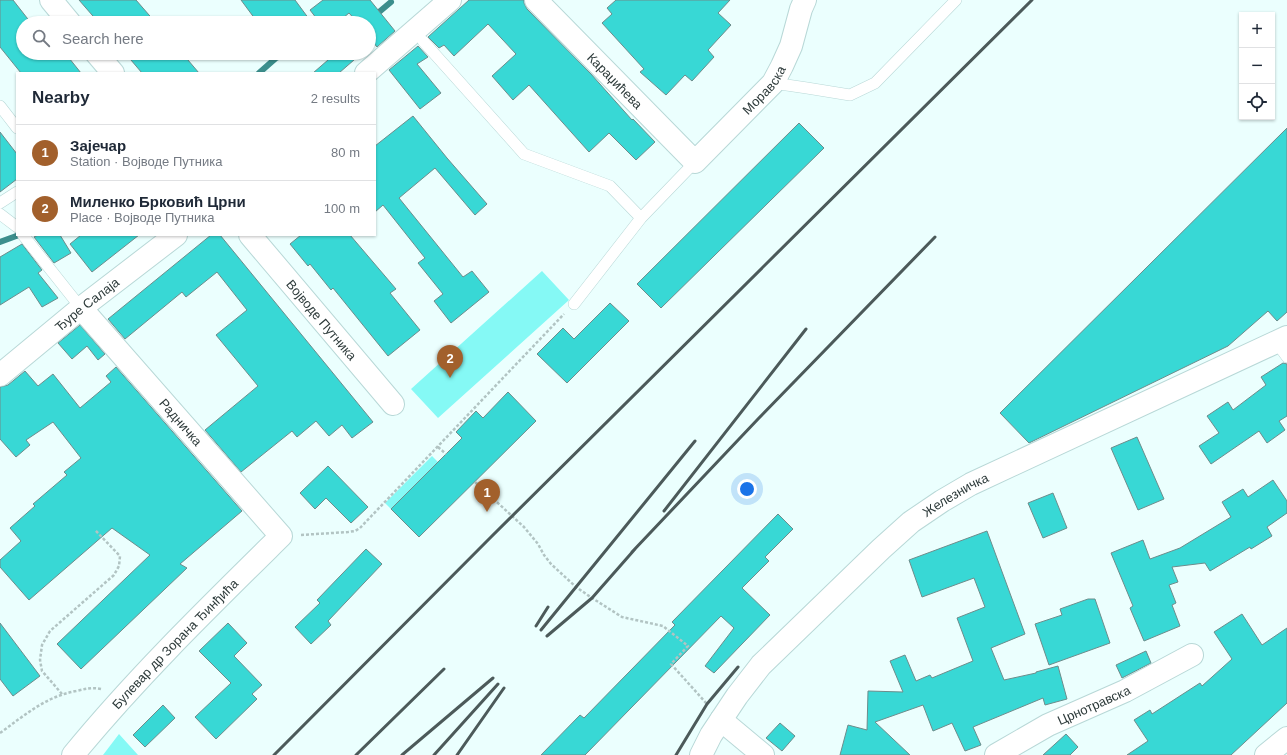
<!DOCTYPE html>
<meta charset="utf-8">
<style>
body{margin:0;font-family:Helvetica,sans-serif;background:#f2f2f3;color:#1f2937}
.controls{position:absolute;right:12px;top:12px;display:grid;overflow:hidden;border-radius:0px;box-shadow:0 1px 3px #0004}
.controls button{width:36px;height:36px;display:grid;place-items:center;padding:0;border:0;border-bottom:1px solid #e0e1e3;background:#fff;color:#1f2937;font:20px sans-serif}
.you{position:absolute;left:747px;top:489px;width:14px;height:14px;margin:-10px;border:3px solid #fff;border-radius:50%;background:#1a73e8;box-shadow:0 0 0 6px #1a73e833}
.badge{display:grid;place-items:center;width:26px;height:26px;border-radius:50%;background:#a2602c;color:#fff;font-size:13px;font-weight:700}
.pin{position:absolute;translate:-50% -33px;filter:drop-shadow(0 1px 2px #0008)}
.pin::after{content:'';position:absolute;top:21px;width:14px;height:12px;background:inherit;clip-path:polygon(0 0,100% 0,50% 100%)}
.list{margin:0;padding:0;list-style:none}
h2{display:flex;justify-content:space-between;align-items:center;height:52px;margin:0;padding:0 16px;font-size:17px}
h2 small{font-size:13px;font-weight:400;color:#747a83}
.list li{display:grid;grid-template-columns:26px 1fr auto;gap:12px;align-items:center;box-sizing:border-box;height:56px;padding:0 16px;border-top:1px solid #e0e1e3}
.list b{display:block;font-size:15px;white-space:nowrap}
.list p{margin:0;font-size:13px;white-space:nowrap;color:#747a83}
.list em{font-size:13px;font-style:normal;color:#747a83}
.icon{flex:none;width:22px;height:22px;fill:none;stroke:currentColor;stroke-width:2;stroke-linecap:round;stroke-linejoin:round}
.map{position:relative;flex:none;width:1287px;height:755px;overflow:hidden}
.search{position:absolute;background:#fff;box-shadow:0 1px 3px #0004;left:16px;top:16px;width:360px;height:44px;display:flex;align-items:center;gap:10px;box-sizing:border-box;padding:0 14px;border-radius:22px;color:#747a83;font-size:15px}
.panel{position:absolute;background:#fff;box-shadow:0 1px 3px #0004;left:16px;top:72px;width:360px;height:164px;border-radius:0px}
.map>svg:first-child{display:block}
.green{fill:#85f9f5}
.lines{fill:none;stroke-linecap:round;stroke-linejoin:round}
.stream{stroke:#3c8f8d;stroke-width:6}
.building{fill:#38d8d5;stroke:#6d8c8b}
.service-casing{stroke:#b8d8d7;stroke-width:12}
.minor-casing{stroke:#b8d8d7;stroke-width:24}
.path{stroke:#b2c4c3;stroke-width:2.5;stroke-dasharray:3 2;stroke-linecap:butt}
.service{stroke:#fff;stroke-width:11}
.minor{stroke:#fff;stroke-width:22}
.rail{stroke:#4c5a5a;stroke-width:3}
.labels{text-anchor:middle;stroke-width:3.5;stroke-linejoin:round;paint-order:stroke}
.street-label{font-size:13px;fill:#2d3a3a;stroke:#fff}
</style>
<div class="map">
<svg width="1287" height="755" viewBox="0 0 1287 755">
<rect width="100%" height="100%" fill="#ebfffe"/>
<!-- green -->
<path class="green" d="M 542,271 L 569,300 L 438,418 L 411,389 Z
M 432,456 L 438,462 L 391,509 L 385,503 Z
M 119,734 L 138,755 L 103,755 Z"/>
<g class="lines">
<!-- stream -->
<path class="stream" d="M 366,23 L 391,2
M 259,73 L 276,58 L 287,53
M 0,242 L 19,235"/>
</g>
<!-- building -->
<path class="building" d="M 0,0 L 13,0 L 31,23 L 23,23 L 23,53 L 65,53 L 81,73 L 21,73 L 0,47 Z
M 79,0 L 136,0 L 156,23 L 99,23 Z
M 241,0 L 295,0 L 312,23 L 258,23 Z
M 323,0 L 370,0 L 395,31 L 377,47 L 369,37 L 369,23 L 358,23 L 349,13 L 337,23 L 320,23 L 310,10 Z
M 469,0 L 524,0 L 524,3 L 527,9 L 591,74 L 632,120 L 633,119 L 655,142 L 636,160 L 609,133 L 589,152 L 529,85 L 513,100 L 492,76 L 516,54 L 488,24 L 454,56 L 444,45 L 439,48 L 428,37 Z
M 616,0 L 730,0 L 718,13 L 731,25 L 708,50 L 714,57 L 692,81 L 685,75 L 666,95 L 640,72 L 644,69 L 602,23 L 612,14 L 607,8 Z
M 418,46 L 428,57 L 417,64 L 441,93 L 420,109 L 389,70 Z
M 125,53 L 182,53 L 199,73 L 142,73 Z
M 336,53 L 362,53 L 339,73 L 313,73 Z
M 413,116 L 447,158 L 487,204 L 475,215 L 435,168 L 399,198 L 463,277 L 472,271 L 489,292 L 451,323 L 434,301 L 443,294 L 418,263 L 425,258 L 383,205 L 375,212 L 375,146 Z
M 799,123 L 824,148 L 661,308 L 637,284 Z
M 1287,128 L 1287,312 L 1277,321 L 1268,311 L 1228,346 L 1029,443 L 1000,413 Z
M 0,132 L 17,154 L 17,179 L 0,192 Z
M 38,235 L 60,235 L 71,253 L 54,263 L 34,237 Z
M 81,235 L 139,235 L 92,272 L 70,244 Z
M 211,235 L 220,235 L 373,422 L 352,438 L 342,425 L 329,436 L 316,421 L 297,437 L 292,431 L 241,472 L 205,430 L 258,386 L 216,335 L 247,310 L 217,272 L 186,297 L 182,292 L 125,339 L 108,319 Z
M 301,235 L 350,235 L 396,289 L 390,293 L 420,330 L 388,356 L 333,288 L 331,290 L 310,264 L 308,266 L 290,244 Z
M 22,244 L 42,270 L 38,273 L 58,298 L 42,307 L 29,287 L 0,305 L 0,257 Z
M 610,303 L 629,321 L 567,383 L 537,354 L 563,328 L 574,339 Z
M 80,325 L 105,354 L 98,360 L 87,346 L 72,359 L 58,343 Z
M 1283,363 L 1287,364 L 1287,416 L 1279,421 L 1285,430 L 1267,443 L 1259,431 L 1211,464 L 1199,446 L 1219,433 L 1207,416 L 1228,402 L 1233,410 L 1266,385 L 1261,377 Z
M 116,367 L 242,511 L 180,564 L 187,568 L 81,669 L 57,644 L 150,555 L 112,528 L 29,600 L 0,567 L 0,560 L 21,541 L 10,528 L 35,506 L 33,504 L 67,475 L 64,472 L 81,458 L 53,422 L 26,440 L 30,445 L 16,457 L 0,439 L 0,387 L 8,385 L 25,371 L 38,386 L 53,374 L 80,408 L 111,382 L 106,376 Z
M 508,392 L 536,421 L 419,537 L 391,509 L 462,438 L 456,432 L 476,411 L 483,418 Z
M 1137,437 L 1164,499 L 1138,510 L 1111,448 Z
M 328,466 L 368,507 L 351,523 L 326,498 L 315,509 L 300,493 Z
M 1273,480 L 1287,501 L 1287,513 L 1267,527 L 1272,536 L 1251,549 L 1250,547 L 1210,571 L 1205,563 L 1172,567 L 1178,582 L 1169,585 L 1176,603 L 1172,605 L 1180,626 L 1144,641 L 1130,608 L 1133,606 L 1111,553 L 1143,540 L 1150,559 L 1180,548 L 1231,517 L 1222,502 L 1243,489 L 1248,497 Z
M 1053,493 L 1067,528 L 1043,538 L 1028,503 Z
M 778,514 L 793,529 L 765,557 L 769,561 L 742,588 L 770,615 L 714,673 L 705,666 L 734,628 L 721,616 L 585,755 L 541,755 L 580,715 L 584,718 L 675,625 L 672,622 Z
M 987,531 L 1025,634 L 991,648 L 1004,680 L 1036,673 L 1036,672 L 1058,666 L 1067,699 L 1045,705 L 1043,698 L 973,727 L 981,745 L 965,751 L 952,723 L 933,731 L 923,705 L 875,722 L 910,755 L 840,755 L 848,725 L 867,730 L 868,691 L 903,692 L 890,661 L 905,655 L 916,681 L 930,675 L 932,678 L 973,661 L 957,618 L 985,607 L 974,578 L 922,597 L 909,560 Z
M 366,549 L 382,564 L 328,621 L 331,625 L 311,644 L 295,627 L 320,603 L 317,600 Z
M 1088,599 L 1095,599 L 1110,643 L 1049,665 L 1035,624 L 1062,615 L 1060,609 Z
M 1242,614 L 1262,645 L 1287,628 L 1287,703 L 1231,755 L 1127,755 L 1148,741 L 1134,720 L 1150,710 L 1152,714 L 1200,683 L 1202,686 L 1232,659 L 1214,632 Z
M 0,623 L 40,676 L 13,696 L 0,679 Z
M 228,623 L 247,643 L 234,656 L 262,685 L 252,694 L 257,699 L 216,739 L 195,717 L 231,683 L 199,651 Z
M 1146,651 L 1151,663 L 1122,678 L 1116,665 Z
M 163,705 L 175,718 L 145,747 L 133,735 Z
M 780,723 L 795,736 L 782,751 L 766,738 Z
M 1066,734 L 1078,747 L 1070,755 L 1043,755 Z"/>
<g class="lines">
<defs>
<path id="service" d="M 423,41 L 524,154 L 610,186 L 641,218
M 773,83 L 807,88 L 850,95 L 875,83 L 956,0
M 0,106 L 17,128
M 0,203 L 17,192
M 0,214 L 17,227
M 23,235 L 81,308
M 574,304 L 641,218 L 695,162
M 1276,342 L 1287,357"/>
<g id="minor">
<path d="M 51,0 L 70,23"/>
<path id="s1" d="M 536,0 L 695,162 L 773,83 L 782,66 L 791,46 L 801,9 L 805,0"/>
<path d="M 96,53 L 113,73"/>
<path d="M 366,73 L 450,0"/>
<path id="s2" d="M 250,235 L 393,404"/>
<path id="s3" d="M 0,375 L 81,308 L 176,235"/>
<path d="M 721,720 L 763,755"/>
<path id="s4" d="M 73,755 C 137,677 209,607 281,536 L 81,308"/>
<path id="s5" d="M 701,755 L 711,735 L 737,696 L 761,665 L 881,549 L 911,522 L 942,501 L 971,484 L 1287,337"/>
<path id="s6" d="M 996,755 L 1048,725 L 1125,691 L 1192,655"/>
<path d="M 1266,755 L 1287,738"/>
</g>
</defs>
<!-- service casing -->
<use href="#service" class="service-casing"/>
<!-- minor casing -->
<use href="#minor" class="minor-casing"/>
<!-- path -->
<path class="path" d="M 438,447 L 446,454
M 475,482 L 524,527 L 538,544 L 544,555 L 551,564 L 576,587 L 592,598 L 622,617 L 663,626 L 688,646 L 671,664 L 707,704
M 301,535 L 348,532 L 355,531 L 360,528 L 564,314
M 62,694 L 42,671 L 40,660 L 42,645 L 50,631 L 114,575 L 119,566 L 120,556 L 95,530
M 0,733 C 25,715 45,697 76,691 C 85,689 92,687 101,689"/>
<!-- service -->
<use href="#service" class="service"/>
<!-- minor -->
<use href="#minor" class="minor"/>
<!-- rail -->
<path class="rail" d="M 664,511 L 806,329
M 632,552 L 758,419 L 935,237
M 536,626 L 548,607
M 541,630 L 695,441
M 547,636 L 592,598 L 635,549
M 274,755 L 492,536 L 1032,0
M 356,755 L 444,669
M 402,755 L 493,678
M 434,755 L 498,684
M 457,755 L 504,688
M 676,755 L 707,704 L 738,667"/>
</g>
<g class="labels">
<!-- street labels -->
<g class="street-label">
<text dy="5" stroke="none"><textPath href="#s1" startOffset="113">Караџићева</textPath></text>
<text dy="5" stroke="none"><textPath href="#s1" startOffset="327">Моравска</textPath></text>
<text dy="5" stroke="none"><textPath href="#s3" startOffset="112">Ђуре Салаја</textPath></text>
<text dy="5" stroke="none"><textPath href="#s2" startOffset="111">Војводе Путника</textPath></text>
<text transform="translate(181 422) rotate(49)" y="5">Радничка</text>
<text dy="5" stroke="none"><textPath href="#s5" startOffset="368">Железничка</textPath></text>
<text dy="5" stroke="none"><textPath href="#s4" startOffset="151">Булевар др Зорана Ђинђића</textPath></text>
<text dy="5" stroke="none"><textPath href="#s6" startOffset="110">Црнотравска</textPath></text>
</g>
</g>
</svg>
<div class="controls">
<button>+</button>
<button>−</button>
<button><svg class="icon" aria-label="locate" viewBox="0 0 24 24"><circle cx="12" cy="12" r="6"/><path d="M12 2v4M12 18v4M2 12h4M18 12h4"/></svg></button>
</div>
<div class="you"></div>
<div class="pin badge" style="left:487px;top:512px">1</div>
<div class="pin badge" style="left:450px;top:378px">2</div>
<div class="search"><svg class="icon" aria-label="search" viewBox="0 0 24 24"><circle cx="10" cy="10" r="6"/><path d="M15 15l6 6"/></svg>Search here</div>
<section class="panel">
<h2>Nearby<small>2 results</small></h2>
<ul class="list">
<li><span class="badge">1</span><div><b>Зајечар</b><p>Station · Војводе Путника</p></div><em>80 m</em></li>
<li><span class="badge">2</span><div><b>Миленко Брковић Црни</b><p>Place · Војводе Путника</p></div><em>100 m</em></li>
</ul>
</section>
</div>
